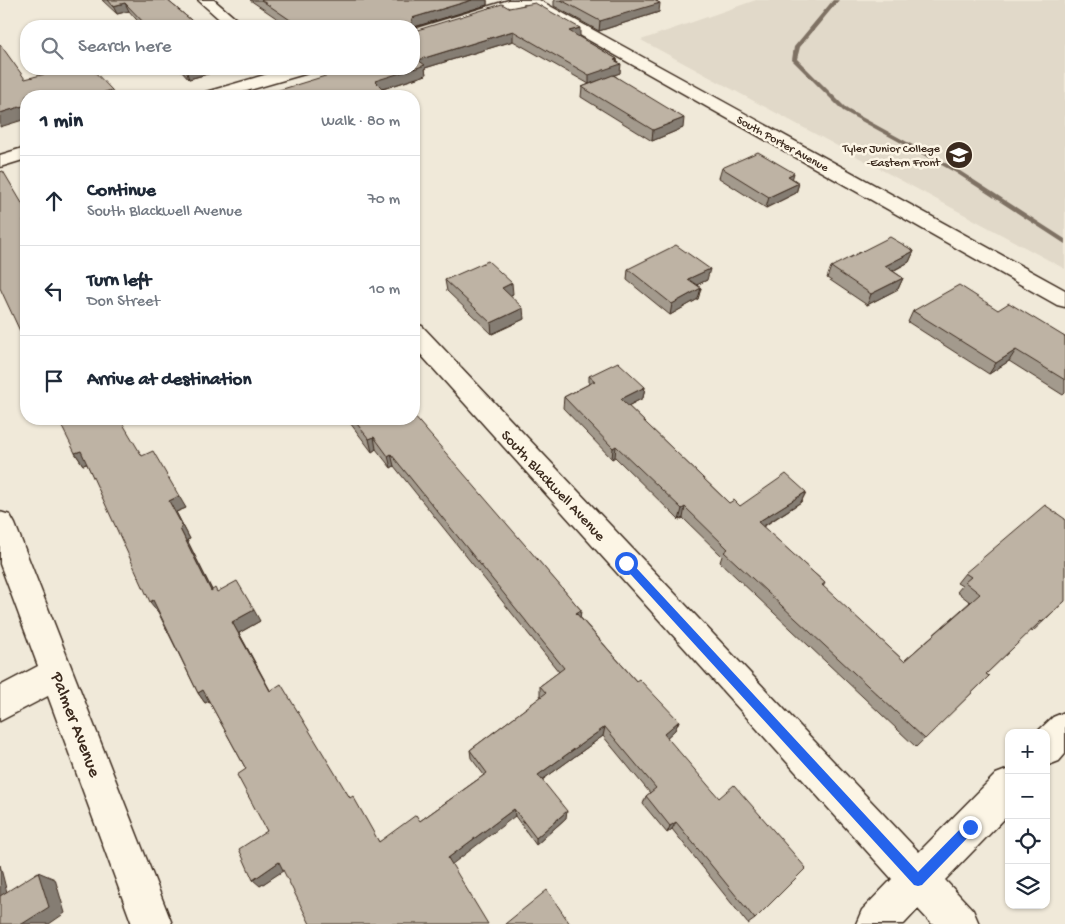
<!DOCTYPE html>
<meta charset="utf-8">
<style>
body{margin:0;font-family:"Gochi Hand",sans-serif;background:#f2f2f3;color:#1f2937}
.controls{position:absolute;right:15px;bottom:15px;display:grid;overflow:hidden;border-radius:10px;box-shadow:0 1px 4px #0004}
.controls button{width:45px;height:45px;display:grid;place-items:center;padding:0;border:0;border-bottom:1px solid #e0e1e3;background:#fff;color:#1f2937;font:25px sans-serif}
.stop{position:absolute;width:15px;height:15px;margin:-11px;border:4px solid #2563eb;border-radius:50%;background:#fff}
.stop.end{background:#2563eb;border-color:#fff;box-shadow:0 1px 5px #0008}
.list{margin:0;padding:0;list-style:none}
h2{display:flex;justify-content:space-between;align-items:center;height:65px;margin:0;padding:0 20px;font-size:21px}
h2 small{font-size:16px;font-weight:400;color:#747a83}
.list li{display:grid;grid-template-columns:32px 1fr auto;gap:15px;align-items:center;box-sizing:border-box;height:90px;padding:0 20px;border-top:1px solid #e0e1e3}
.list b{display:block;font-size:19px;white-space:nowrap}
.list p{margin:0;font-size:16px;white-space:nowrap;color:#747a83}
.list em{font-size:16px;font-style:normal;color:#747a83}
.icon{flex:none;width:28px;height:28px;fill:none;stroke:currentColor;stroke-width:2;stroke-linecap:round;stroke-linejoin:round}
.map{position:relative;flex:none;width:1065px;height:924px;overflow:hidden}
.search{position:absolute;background:#fff;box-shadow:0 1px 4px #0004;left:20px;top:20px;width:400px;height:55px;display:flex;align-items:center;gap:12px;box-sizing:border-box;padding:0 18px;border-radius:20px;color:#747a83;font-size:19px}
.panel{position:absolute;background:#fff;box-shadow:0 1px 4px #0004;left:20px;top:90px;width:400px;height:335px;border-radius:20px}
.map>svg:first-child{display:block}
.built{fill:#e1d9c9}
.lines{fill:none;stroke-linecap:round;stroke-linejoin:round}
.stream{fill:#7e7163;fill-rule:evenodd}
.minor-casing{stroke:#3b2a1e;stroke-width:3}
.minor{fill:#fcf5e5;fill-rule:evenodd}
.wall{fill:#a39a8d;stroke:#3b2a1e}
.shaded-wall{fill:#857d73;stroke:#3b2a1e}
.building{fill:#beb3a4;stroke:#3b2a1e}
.route{fill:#2563eb}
.labels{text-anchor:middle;stroke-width:5;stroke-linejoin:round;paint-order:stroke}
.far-street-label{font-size:12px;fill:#3b2a1e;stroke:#fcf5e5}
.far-poi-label{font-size:12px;fill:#3b2a1e;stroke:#fcf5e5;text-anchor:end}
.street-label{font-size:15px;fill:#3b2a1e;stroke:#fcf5e5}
.near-street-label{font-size:18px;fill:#3b2a1e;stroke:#fcf5e5}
</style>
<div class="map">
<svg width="1065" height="924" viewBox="0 0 1065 924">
<rect width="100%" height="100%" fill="#f0e9d9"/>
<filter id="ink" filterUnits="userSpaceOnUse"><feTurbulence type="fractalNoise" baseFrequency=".02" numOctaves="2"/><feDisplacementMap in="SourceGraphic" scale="10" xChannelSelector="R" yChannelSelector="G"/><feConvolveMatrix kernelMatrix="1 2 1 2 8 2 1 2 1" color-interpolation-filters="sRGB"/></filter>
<g filter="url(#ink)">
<!-- built -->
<path class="built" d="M 756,0 L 1065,0 L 1065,269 L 641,40 Z"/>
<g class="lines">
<!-- stream -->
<path class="stream" d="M 833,0 L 839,0 L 800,47 L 797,59 L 847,109 L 960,171 L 1065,239 L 1065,244 L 956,173 L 843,111 L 792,60 L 794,47 Z"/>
<defs>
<path id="minor" d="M 198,0 L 214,0 L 244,26 L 227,26 Z
M 509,0 L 539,0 L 1065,290 L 1065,307 L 1057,305 L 525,4 L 414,39 L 414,29 Z
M 285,69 L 310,69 L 308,73 L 229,96 L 203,96 L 206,92 Z
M 26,147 L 26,159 L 0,167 L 0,155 Z
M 414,324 L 422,326 L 919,852 L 996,774 L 1009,769 L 1009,814 L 945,880 L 973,910 L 979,924 L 932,924 L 918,909 L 904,924 L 856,924 L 862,910 L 892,879 L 414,347 Z
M 0,512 L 10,515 L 15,524 L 172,924 L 132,924 L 48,696 L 0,721 L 0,686 L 38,666 L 0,564 Z
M 1065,712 L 1065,754 L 1059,761 L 1046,766 L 1046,733 L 1036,733 L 1053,717 Z"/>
</defs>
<!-- minor casing -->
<use href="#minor" class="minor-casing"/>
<!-- minor -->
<use href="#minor" class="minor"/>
</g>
<!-- wall -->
<path class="wall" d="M 102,0 L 167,0 L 198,26 L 142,26 L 129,11 L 117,14 Z
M 250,0 L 487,0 L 487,5 L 414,27 L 414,26 L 288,26 Z
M 554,0 L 657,0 L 659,12 L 599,31 L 554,6 Z
M 509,8 L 580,37 L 579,37 L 617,59 L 620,73 L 614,75 L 683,128 L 652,141 L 581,97 L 582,87 L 589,84 L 513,41 L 425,68 L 426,75 L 383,89 L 385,91 L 386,96 L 260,96 L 414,69 Z
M 180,69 L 226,69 L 189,79 Z
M 722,168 L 792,178 L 799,183 L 796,193 L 766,208 L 719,178 Z
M 914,251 L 909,262 L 893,271 L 903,278 L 898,289 L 867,305 L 827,278 L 831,267 Z
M 628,269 L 707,280 L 696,285 L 701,288 L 698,299 L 670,315 L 627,280 Z
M 445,280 L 513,294 L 510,295 L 524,319 L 492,334 L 447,291 Z
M 998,310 L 1065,337 L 1065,393 L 1063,395 L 1009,361 L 989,374 L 908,322 L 913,311 Z
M 589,376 L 645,387 L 643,398 L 628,406 L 729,503 L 740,506 L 806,492 L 801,502 L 763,527 L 825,583 L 823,587 L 904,661 L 970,602 L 957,592 L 962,586 L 957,583 L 965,573 L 1065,601 L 1032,632 L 1031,630 L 986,674 L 989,676 L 916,747 L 720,562 L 722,556 L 683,518 L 679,520 L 615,457 L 612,459 L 563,408 L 564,397 L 589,384 Z
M 347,419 L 414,419 L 581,610 L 580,617 L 636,681 L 679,721 L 675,730 L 667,737 L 755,919 L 748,924 L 672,829 L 667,833 L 643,804 L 646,796 L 650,793 L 603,736 L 542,780 L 566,818 L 536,845 L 515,816 L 283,870 L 260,886 L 267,831 L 246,769 L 209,701 L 205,703 L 198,693 L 158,612 L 87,464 L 83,465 L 75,453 L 142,456 L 186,508 L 176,512 L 190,539 L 187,540 L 212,590 L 217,592 L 260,621 L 239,633 L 270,691 L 350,798 L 379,842 L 420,821 L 484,775 L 471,758 L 470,750 L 541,697 L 540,695 L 540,686 L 559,672 L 394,466 L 391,468 L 376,449 L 372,452 Z"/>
<!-- shaded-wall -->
<path class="shaded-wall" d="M 472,0 L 487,0 L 487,5 L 414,27 L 414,26 L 412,26 L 412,18 Z
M 654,0 L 657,0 L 657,4 L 660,3 L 659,12 L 599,31 L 600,21 Z
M 125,3 L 129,11 L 117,14 L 113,6 Z
M 580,28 L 580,37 L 568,41 L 569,31 Z
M 513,31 L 513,41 L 425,68 L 426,75 L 376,91 L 375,81 L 418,60 Z
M 617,59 L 616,65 L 621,64 L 620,73 L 589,84 L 589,75 Z
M 192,69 L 226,69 L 189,79 L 186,70 Z
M 112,90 L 114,96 L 91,96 Z
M 385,91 L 386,96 L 368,96 Z
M 26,105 L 26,119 L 0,127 L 0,113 Z
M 684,118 L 683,128 L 652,141 L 653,130 Z
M 794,173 L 791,184 L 788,176 Z
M 799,183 L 796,193 L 766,208 L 769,197 Z
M 26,219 L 26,226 L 23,220 Z
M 914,251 L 909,262 L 881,277 L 885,266 Z
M 710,269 L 707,280 L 686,290 L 688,279 Z
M 903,278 L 898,289 L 867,305 L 871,294 Z
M 512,283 L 513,294 L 502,299 L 502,288 Z
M 701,288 L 698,299 L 670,315 L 672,304 Z
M 523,308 L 524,319 L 492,334 L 491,323 Z
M 23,329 L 26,334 L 26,341 L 20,331 Z
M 1016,350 L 1009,361 L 989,374 L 996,363 Z
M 645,387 L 643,398 L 620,410 L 621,399 Z
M 374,437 L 376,449 L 372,452 L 369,439 Z
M 616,446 L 615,457 L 612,459 L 613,448 Z
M 81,451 L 89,463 L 83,465 L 75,453 Z
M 391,454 L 394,466 L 391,468 L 388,456 Z
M 806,492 L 801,502 L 754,532 L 758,522 Z
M 179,496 L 186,508 L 176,512 L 190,539 L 187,540 L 218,602 L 211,591 L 180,529 L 169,501 Z
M 685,507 L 683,518 L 679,520 L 682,509 Z
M 153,600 L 161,611 L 158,612 L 150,602 Z
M 254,610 L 260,621 L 239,633 L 276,701 L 270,691 L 232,622 Z
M 581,610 L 580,620 L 576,613 Z
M 203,690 L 211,700 L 205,703 L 198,693 Z
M 679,721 L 675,730 L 661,743 L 664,734 Z
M 605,727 L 603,736 L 538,783 L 538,775 Z
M 514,809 L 515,816 L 451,865 L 448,858 Z
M 567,811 L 566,818 L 536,845 L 536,838 Z
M 676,822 L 672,829 L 667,833 L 670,826 Z
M 279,862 L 286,869 L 260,886 L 253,880 Z
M 0,865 L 11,908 L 0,903 Z
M 38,872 L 55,879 L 65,913 L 49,924 L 22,924 Z"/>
<!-- building -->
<path class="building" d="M 108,0 L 167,0 L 198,26 L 147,26 L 125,3 L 113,6 Z
M 261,0 L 472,0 L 412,18 L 412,26 L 344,26 L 344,25 L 339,26 L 299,26 Z
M 561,0 L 654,0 L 660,3 L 600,21 Z
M 535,3 L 580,28 L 569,31 L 617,59 L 614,60 L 621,64 L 589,75 L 513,31 L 418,60 L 425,65 L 414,69 L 414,31 L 502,4 L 509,8 Z
M 0,44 L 25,79 L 65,69 L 92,69 L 112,90 L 91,96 L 26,96 L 26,105 L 0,113 Z
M 348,69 L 413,69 L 375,81 L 385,91 L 368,96 L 260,96 Z
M 613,75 L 684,118 L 653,130 L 582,87 Z
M 758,152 L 794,173 L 788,176 L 799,183 L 769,197 L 722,168 Z
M 3,171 L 26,210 L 26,219 L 23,220 L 26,226 L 26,336 L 23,329 L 20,331 L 0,288 L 0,172 Z
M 890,237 L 914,251 L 885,266 L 903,278 L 871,294 L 831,267 Z
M 676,245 L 710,269 L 688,279 L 701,288 L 672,304 L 628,269 Z
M 488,261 L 512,283 L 502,288 L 523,308 L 491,323 L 445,280 Z
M 959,285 L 998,310 L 1009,303 L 1065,337 L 1065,380 L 1016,350 L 996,363 L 913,311 Z
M 618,362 L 645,387 L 621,399 L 729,503 L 734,500 L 740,506 L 786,474 L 806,492 L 758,522 L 825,583 L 822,585 L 904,661 L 980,594 L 965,582 L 971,577 L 965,573 L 1045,505 L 1065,519 L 1065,601 L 1042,622 L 1041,621 L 986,674 L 989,676 L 925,739 L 724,552 L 728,549 L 685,507 L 682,509 L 616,446 L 613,448 L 564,397 L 595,381 L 589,376 Z
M 414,416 L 581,610 L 576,613 L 636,681 L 639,679 L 679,721 L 664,734 L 719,798 L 734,785 L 806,868 L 755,919 L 676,822 L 670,826 L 646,796 L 656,788 L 605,727 L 538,775 L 567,811 L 536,838 L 514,809 L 448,858 L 488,924 L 310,924 L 279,862 L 253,880 L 239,849 L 267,831 L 237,775 L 246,769 L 203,690 L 198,693 L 153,600 L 150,602 L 81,451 L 75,453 L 58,419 L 120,419 L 142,456 L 153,451 L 179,496 L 169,501 L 183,527 L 180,529 L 211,591 L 215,588 L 217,592 L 237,581 L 254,610 L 232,622 L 270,691 L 281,684 L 350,798 L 353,796 L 379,842 L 416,815 L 420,821 L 487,773 L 470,750 L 546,693 L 540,686 L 564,668 L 391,454 L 388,456 L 374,437 L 369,439 L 353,419 L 414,419 Z
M 38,872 L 49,907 L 22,924 L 0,924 L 0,896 Z
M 547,890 L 570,924 L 505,924 Z"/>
</g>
<!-- route -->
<path class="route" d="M 626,559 L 629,560 L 918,872 L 966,823 L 970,822 L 974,823 L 976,827 L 974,831 L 922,885 L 918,886 L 914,885 L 623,566 L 622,563 Z"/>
<!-- icons -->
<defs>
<symbol id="university-disc" viewBox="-11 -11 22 22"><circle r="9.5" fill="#3b2a1e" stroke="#fcf5e5"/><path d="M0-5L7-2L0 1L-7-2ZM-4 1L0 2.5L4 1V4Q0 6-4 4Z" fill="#fff"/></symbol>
</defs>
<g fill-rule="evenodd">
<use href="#university-disc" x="943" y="139" width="32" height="32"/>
</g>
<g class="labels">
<!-- far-street labels -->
<g class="far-street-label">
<text transform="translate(783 143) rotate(29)" y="4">South Porter Avenue</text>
</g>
<!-- far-poi labels -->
<g class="far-poi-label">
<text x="940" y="152">Tyler Junior College<tspan x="940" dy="14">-Eastern Front</tspan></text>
</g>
<!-- street labels -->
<g class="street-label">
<text transform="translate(554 485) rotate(47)" y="5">South Blackwell Avenue</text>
</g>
<!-- near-street labels -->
<g class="near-street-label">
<text transform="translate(77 724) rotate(69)" y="6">Palmer Avenue</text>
</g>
</g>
</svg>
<div class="controls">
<button>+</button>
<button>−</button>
<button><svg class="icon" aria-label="locate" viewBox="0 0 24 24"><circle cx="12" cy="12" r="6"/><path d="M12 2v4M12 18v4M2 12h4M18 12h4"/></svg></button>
<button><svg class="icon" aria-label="layers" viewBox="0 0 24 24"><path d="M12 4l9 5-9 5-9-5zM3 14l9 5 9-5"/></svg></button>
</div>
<div class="stop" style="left:626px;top:563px"></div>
<div class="stop end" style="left:970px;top:827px"></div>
<div class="search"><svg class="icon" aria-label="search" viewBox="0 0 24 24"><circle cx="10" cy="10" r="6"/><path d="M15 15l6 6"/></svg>Search here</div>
<section class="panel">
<h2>1 min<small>Walk · 80 m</small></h2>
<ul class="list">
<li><svg class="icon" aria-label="ahead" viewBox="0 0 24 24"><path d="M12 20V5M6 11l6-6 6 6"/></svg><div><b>Continue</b><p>South Blackwell Avenue</p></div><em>70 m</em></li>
<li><svg class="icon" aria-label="left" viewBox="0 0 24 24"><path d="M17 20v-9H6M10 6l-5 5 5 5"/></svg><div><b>Turn left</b><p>Don Street</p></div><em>10 m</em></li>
<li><svg class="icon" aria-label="arrive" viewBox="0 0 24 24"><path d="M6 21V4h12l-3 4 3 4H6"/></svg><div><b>Arrive at destination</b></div></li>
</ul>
</section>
</div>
